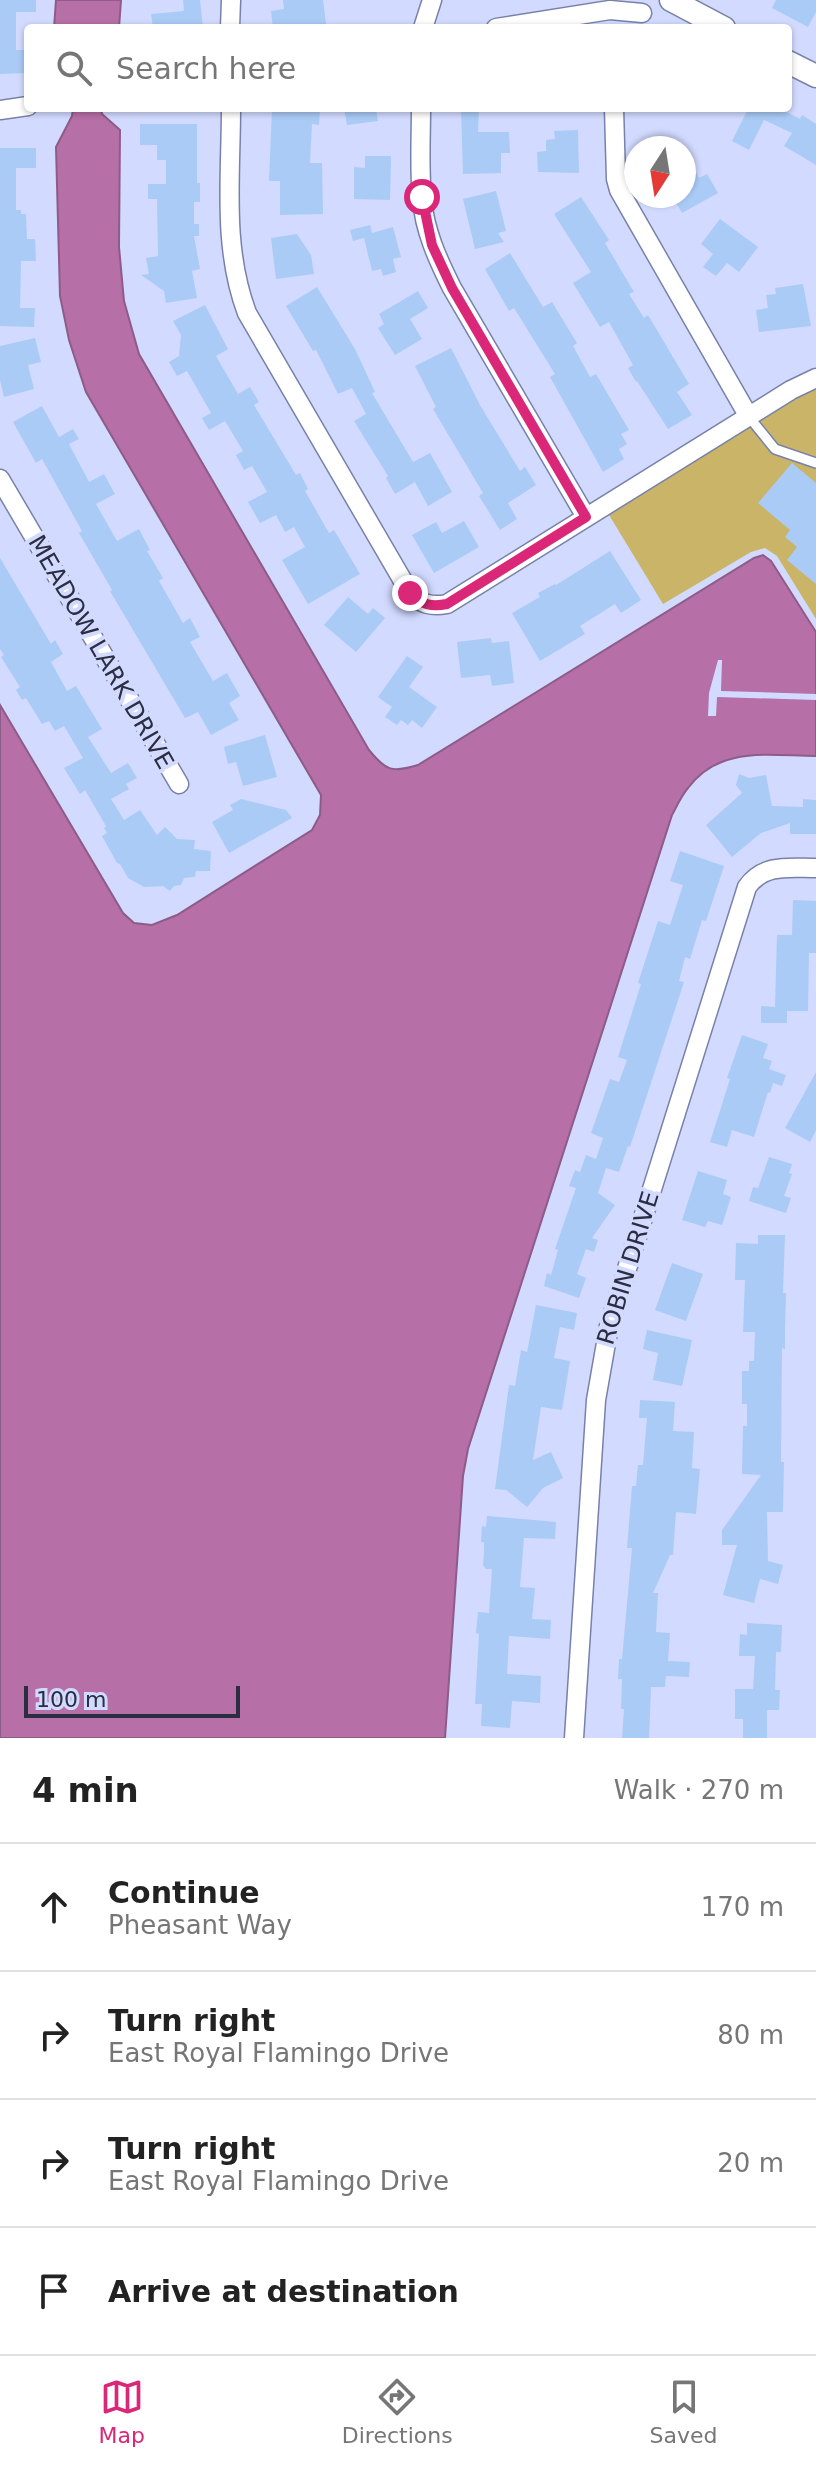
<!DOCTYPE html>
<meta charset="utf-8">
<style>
body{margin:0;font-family:"DejaVu Sans",sans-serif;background:#f6f6f6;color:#222}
.compass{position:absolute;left:624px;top:136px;width:72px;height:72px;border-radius:50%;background:#fff;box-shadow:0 2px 6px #0004;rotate:192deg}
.scale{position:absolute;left:24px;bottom:20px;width:216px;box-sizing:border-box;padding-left:8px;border:4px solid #2b2e40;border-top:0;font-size:22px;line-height:28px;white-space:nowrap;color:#2b2e40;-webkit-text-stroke:6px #d2daff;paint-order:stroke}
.stop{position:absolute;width:24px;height:24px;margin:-18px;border:6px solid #db2777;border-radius:50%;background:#fff}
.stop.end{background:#db2777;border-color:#fff;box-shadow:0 2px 8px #0008}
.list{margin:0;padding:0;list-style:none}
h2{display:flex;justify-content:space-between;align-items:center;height:104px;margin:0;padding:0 32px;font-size:34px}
h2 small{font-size:26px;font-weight:400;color:#767676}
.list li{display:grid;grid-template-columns:52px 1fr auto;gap:24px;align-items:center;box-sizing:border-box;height:128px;padding:0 32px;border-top:2px solid #e0e0e0}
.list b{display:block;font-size:30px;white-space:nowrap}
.list p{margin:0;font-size:26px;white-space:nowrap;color:#767676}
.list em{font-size:26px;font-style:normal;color:#767676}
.icon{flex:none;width:44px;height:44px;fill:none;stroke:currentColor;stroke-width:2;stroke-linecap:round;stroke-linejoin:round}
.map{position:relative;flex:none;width:816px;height:1738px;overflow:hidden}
.search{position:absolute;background:#fff;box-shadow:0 2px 6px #0004;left:24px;right:24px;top:24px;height:88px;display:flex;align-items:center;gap:20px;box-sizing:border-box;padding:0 28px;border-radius:8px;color:#767676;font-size:30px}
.sheet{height:616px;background:#fff}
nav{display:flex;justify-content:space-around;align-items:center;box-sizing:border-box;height:112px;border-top:2px solid #e0e0e0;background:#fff;font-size:22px;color:#767676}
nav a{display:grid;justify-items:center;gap:4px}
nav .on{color:#db2777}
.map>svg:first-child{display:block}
.green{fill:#c9b467}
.water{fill:#b76fa7;stroke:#8d5c88;stroke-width:2}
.pier{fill:#d2daff}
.building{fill:#aacbf6}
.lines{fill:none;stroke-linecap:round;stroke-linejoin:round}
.service-casing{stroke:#7881aa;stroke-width:12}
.minor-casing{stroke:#7881aa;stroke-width:21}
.tertiary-casing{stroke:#7881aa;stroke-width:25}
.service{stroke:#fff;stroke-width:9}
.minor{stroke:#fff;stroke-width:18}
.tertiary{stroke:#fff;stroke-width:22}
.route{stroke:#db2777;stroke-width:10}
.labels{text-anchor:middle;stroke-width:8;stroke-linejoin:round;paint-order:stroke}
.street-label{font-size:24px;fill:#2b2e40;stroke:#d2daff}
</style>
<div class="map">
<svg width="816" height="1738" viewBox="0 0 816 1738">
<rect width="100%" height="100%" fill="#d2daff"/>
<!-- green -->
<path class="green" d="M 816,383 L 816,619 L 777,556 L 765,548 L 751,552 L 663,604 L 603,505 Z"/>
<!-- water -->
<path class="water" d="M 56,0 L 121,0 L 119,28 L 54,28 Z
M 73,108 L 101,108 L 102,114 L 120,130 L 119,247 L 124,301 L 139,354 L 369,750 C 386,771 392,773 418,765 L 754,558 L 763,555 L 771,561 L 816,632 L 816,756 C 770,756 720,745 688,788 C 681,796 677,806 672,815 L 468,1449 L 463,1476 L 445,1738 L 0,1738 L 0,705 L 123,913 L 134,923 L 152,925 L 177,915 L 312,830 L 320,815 L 321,795 L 86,392 L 69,340 L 60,296 L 56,147 L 72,116 Z"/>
<!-- pier -->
<path class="pier" d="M 718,660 L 722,660 L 721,691 L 816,694 L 816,700 L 717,697 L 716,716 L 708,716 L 709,693 Z"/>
<!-- building -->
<path class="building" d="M 0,0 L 36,0 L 36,12 L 16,12 L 16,50 L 28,50 L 28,73 L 0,74 Z
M 183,0 L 200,0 L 203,28 L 153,28 L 151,14 L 184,11 Z
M 283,0 L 323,0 L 326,24 L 273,28 L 271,11 L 284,9 Z
M 776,0 L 816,0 L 816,12 L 808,27 L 772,8 Z
M 272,108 L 320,108 L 319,125 L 312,124 L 310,163 L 322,163 L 323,214 L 280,215 L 280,181 L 269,181 Z
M 344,108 L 376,108 L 378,121 L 347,125 Z
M 461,108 L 479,108 L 478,132 L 509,132 L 510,153 L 501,153 L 501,173 L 463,174 Z
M 741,108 L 779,108 L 800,119 L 802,115 L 816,124 L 816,165 L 784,146 L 792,133 L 764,120 L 749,150 L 732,141 L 747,111 Z
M 140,124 L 197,124 L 197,183 L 200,183 L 200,202 L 194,202 L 194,224 L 199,224 L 199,236 L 194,236 L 200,269 L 192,271 L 197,298 L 166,303 L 164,291 L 141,275 L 149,274 L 146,258 L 158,256 L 157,199 L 148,199 L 148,184 L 166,184 L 166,160 L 157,160 L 157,145 L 140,145 Z
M 578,130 L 579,173 L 538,172 L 537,152 L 546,151 L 546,140 L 555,139 L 554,131 Z
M 0,148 L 36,148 L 36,168 L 16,168 L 16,210 L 21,210 L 21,214 L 26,214 L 27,239 L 35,239 L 36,261 L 21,261 L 20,308 L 35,308 L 34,327 L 0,326 Z
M 365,156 L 391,156 L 390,200 L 354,199 L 354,167 L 365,168 Z
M 694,168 L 699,178 L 707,174 L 718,193 L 682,213 L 672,196 L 684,196 L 684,173 Z
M 496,191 L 506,231 L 498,233 L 504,242 L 475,249 L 463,199 Z
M 581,197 L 609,240 L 605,243 L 634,292 L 629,294 L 644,318 L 648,315 L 689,384 L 677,392 L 692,415 L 668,429 L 637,381 L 636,382 L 628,368 L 633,365 L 609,322 L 600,327 L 573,283 L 591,272 L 554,214 Z
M 720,219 L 758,247 L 739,272 L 727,263 L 716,276 L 703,267 L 713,254 L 701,244 Z
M 370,225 L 372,233 L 393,227 L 401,257 L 393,259 L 396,272 L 383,276 L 381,269 L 372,271 L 364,238 L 353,241 L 350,230 Z
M 297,234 L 311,255 L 314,274 L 276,279 L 271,238 Z
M 510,253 L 543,307 L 552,302 L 577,343 L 573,346 L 590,377 L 596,374 L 629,430 L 621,434 L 627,444 L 619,449 L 624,459 L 603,472 L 550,377 L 555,374 L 514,308 L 509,311 L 485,269 Z
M 803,284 L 811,326 L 759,332 L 756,310 L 768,308 L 766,295 L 776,294 L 775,288 Z
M 317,287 L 355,349 L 375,392 L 372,393 L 413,462 L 430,453 L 452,492 L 428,506 L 415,482 L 395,494 L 386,478 L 388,476 L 354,421 L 366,414 L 352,388 L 338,394 L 316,350 L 313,351 L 286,306 Z
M 418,291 L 428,308 L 410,319 L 422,339 L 395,355 L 378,328 L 384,324 L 379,314 Z
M 205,305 L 228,349 L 216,356 L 238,394 L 250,387 L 259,402 L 254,405 L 296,475 L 300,473 L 308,489 L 305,491 L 329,533 L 334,530 L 360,574 L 308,604 L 282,560 L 305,547 L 294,527 L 285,532 L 276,515 L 260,523 L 248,502 L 267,492 L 252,466 L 244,470 L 236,455 L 243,451 L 225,421 L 209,430 L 202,418 L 211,413 L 187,371 L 177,376 L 169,362 L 179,356 L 181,335 L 173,321 Z
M 35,338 L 41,362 L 28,365 L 34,389 L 4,397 L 0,380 L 0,346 Z
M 451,348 L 480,405 L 520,471 L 525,467 L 536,485 L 508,503 L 517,519 L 500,530 L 479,496 L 483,493 L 433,409 L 436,407 L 415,366 Z
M 42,406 L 59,437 L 73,429 L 79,439 L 69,444 L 89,482 L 104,474 L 115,494 L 96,504 L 117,541 L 139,529 L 150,550 L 147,551 L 163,578 L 159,581 L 183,623 L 190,618 L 200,637 L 190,642 L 213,681 L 227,673 L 240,696 L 229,703 L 239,720 L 211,735 L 198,712 L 185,718 L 110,591 L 112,590 L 79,533 L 82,531 L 42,459 L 36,463 L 13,422 Z
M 792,463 L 816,483 L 816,584 L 787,560 L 797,547 L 785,537 L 790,530 L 758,503 Z
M 464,521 L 479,547 L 434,573 L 412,535 L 436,522 L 442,533 Z
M 610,551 L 641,600 L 621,613 L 615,604 L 580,626 L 585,634 L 540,661 L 512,613 L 540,597 L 538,593 L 555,584 L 556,585 Z
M 0,558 L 51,644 L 55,640 L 63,654 L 51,662 L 67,691 L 76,686 L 102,729 L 88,737 L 111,773 L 128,763 L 137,778 L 126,784 L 129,789 L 111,799 L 124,820 L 140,810 L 157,835 L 165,827 L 177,839 L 195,840 L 194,849 L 211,851 L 210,871 L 196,871 L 195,877 L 184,878 L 181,885 L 174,886 L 170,891 L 163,886 L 144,887 L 128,878 L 120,864 L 117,863 L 102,836 L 107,833 L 104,828 L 106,826 L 85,790 L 80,794 L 64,768 L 83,758 L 64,726 L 55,731 L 49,721 L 42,724 L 26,698 L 22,700 L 16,690 L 20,687 L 1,657 L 4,655 L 0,649 Z
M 348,597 L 368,614 L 373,608 L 385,618 L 356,652 L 324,625 Z
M 491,638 L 492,643 L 509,641 L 514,683 L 492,686 L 490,675 L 461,678 L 457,642 Z
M 407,656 L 423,667 L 409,687 L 437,707 L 422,728 L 412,720 L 408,725 L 401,720 L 397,725 L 385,717 L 392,707 L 378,697 Z
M 265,735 L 277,777 L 243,786 L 236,762 L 228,764 L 224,747 Z
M 739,774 L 749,778 L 766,775 L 772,806 L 803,807 L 803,799 L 816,800 L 816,834 L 790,834 L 790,823 L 761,833 L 732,857 L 706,825 L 742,793 L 736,785 Z
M 241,799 L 286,810 L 292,818 L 229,853 L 212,822 L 233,810 L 230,805 Z
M 680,851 L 724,866 L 706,921 L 702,920 L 690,959 L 685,957 L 679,981 L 684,982 L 630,1147 L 628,1146 L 619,1172 L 606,1168 L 598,1193 L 615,1205 L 592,1238 L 598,1240 L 594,1252 L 586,1249 L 577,1274 L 586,1278 L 579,1298 L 544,1286 L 547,1273 L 551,1275 L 558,1250 L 555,1249 L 576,1188 L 569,1186 L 575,1170 L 580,1172 L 586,1155 L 596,1159 L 603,1138 L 591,1133 L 610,1079 L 619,1082 L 627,1060 L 618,1057 L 641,984 L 638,983 L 658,921 L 670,925 L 683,885 L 670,881 Z
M 793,900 L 816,901 L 816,953 L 809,953 L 808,1011 L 787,1011 L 787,1023 L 761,1023 L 761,1006 L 775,1007 L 777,935 L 792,935 Z
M 742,1035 L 768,1044 L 763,1058 L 772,1061 L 769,1069 L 786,1075 L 782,1086 L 773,1083 L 770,1093 L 768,1092 L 754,1137 L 732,1130 L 727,1147 L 710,1142 L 730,1079 L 727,1078 Z
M 816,1072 L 816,1130 L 810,1142 L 785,1128 Z
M 769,1157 L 792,1164 L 789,1173 L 792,1174 L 784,1196 L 791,1198 L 786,1213 L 749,1201 L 753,1187 L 758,1188 Z
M 698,1171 L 727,1180 L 723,1194 L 731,1197 L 722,1225 L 708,1221 L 705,1227 L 682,1220 Z
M 758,1235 L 785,1235 L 783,1293 L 786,1293 L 785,1329 L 785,1349 L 782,1348 L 781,1462 L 784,1462 L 783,1512 L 767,1512 L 768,1561 L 783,1565 L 778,1584 L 760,1579 L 754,1603 L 723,1595 L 737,1545 L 722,1545 L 722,1530 L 761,1475 L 742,1474 L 743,1426 L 747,1426 L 747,1404 L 742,1404 L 742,1371 L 749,1371 L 749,1361 L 754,1361 L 755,1332 L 743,1332 L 745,1280 L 735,1280 L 736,1243 L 758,1244 Z
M 672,1263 L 703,1274 L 686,1321 L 655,1310 Z
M 536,1305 L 577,1313 L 574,1330 L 560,1327 L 554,1358 L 570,1361 L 562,1410 L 541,1407 L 533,1460 L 551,1452 L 563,1478 L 543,1488 L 527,1507 L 506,1490 L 495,1489 L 509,1385 L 515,1386 L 521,1350 L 527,1352 Z
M 647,1330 L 692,1340 L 682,1386 L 653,1380 L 658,1353 L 643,1349 Z
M 640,1400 L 675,1402 L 673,1431 L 694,1432 L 692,1468 L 700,1469 L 696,1514 L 676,1512 L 673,1555 L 670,1555 L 653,1593 L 658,1593 L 656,1632 L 670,1633 L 668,1661 L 690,1662 L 689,1677 L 666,1676 L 665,1687 L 651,1687 L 649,1738 L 622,1738 L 624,1709 L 621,1709 L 622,1679 L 618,1679 L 619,1659 L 622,1659 L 632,1548 L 627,1548 L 632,1486 L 636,1486 L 638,1465 L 643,1465 L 647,1418 L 639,1418 Z
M 487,1516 L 556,1522 L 555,1539 L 524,1538 L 520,1587 L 535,1588 L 532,1619 L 551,1620 L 550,1639 L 509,1636 L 507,1674 L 541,1676 L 540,1703 L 512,1701 L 510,1728 L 481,1726 L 482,1704 L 475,1704 L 479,1634 L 476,1633 L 478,1612 L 489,1613 L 492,1569 L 486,1569 L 483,1565 L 484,1552 L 484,1542 L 481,1542 L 482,1526 L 486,1527 Z
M 747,1623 L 782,1625 L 781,1652 L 776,1652 L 775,1690 L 780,1690 L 779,1710 L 767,1710 L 767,1738 L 743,1738 L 743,1719 L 735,1719 L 735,1689 L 753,1689 L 755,1656 L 739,1656 L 740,1634 L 747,1635 Z"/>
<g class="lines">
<defs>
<path id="service" d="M 749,417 L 775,449 L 816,463"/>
<path id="minor" d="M 230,28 L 231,0
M 423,28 L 432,0
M 496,28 L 610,10 L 642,13
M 231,108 C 231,177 222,247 247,313 L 410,593 C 421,604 431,607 447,604 L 791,390 L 816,378
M 421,108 C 421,138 419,168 422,198 C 424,230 438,260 452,288 L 586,517
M 614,108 L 616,179 L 619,190 L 749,417
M 0,110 L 28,106
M 0,479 L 179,784
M 574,1738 L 596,1400 L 609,1326 L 747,887 C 764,863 790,868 816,868"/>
<path id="tertiary" d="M 671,0 L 724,28
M 788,62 L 816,76"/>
</defs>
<!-- service casing -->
<use href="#service" class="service-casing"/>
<!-- minor casing -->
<use href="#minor" class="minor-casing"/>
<!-- tertiary casing -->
<use href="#tertiary" class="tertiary-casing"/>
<!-- service -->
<use href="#service" class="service"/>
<!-- minor -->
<use href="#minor" class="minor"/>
<!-- tertiary -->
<use href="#tertiary" class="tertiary"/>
</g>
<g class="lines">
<!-- route -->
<path class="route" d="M 410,593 C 421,605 432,607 447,604 L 586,517 L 452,288 L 432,245 L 422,197"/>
</g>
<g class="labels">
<!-- street labels -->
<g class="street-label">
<text transform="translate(101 652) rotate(60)" y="8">MEADOW LARK DRIVE</text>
<text transform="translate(628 1268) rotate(-73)" y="8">ROBIN DRIVE</text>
</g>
</g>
</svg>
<svg class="compass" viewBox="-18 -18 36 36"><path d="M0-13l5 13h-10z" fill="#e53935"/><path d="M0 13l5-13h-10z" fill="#767676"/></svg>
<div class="scale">100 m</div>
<div class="stop" style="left:422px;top:197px"></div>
<div class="stop end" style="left:410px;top:593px"></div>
<div class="search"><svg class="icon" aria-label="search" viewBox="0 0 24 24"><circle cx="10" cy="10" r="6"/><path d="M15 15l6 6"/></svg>Search here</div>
</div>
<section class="sheet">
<h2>4 min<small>Walk · 270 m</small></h2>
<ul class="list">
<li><svg class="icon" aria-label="ahead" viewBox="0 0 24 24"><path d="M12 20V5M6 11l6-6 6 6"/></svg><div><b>Continue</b><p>Pheasant Way</p></div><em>170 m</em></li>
<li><svg class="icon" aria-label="right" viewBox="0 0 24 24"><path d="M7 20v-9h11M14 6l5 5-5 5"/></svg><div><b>Turn right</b><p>East Royal Flamingo Drive</p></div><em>80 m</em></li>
<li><svg class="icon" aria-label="right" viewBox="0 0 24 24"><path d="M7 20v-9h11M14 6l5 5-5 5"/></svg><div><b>Turn right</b><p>East Royal Flamingo Drive</p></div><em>20 m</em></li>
<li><svg class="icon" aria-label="arrive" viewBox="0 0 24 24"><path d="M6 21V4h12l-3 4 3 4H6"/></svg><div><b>Arrive at destination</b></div></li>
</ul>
</section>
<nav>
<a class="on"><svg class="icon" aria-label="map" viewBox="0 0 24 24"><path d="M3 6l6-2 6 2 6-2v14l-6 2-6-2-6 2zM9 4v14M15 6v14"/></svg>Map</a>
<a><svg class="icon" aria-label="directions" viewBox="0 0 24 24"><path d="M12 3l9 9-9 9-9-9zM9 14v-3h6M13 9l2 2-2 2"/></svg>Directions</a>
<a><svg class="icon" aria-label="saved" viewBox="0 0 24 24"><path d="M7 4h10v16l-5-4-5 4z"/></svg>Saved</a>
</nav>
